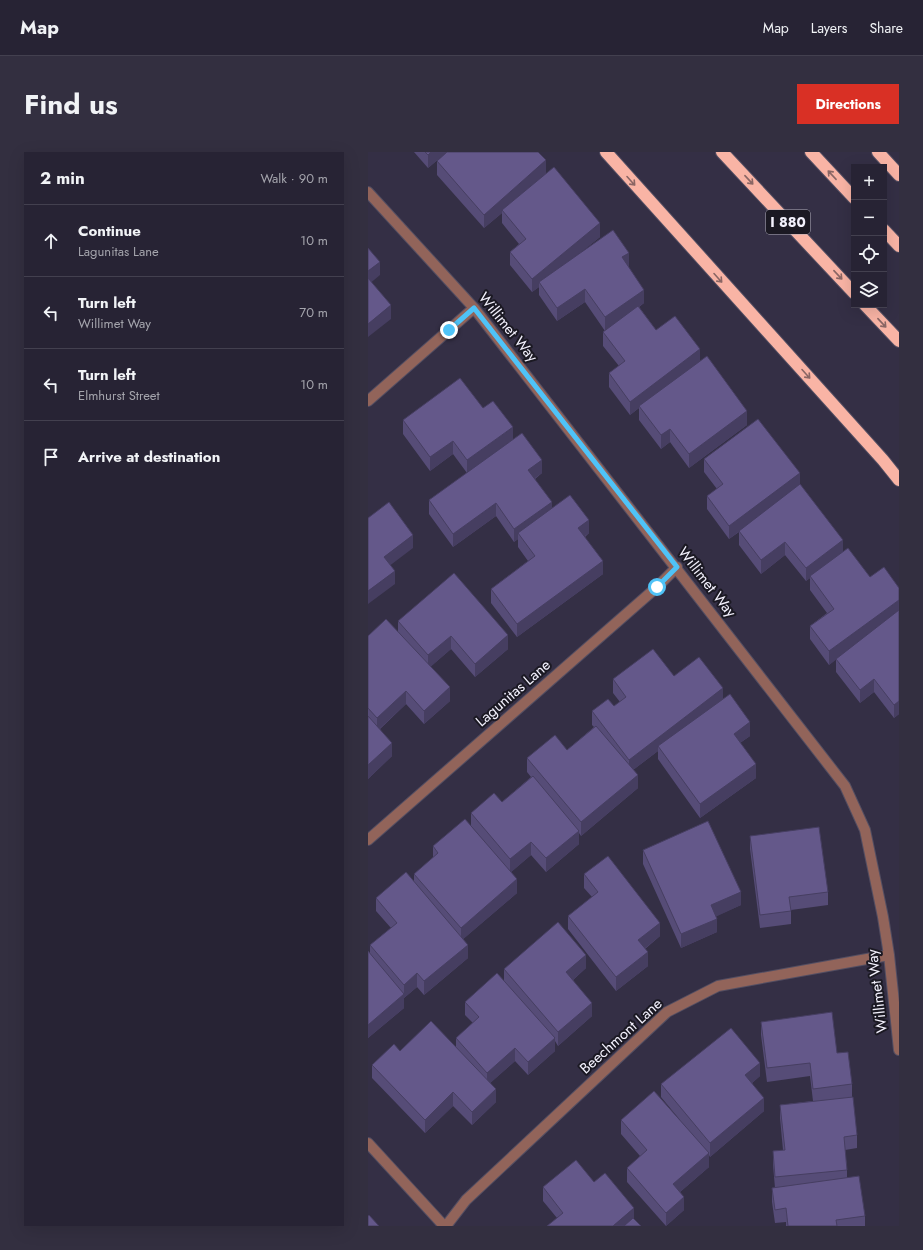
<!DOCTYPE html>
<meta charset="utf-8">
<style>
body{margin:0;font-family:Jost,sans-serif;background:#332f40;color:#f1f3f6}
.controls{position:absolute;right:12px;top:12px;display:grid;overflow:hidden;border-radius:0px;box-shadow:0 4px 16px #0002}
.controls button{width:36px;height:36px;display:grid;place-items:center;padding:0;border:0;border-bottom:1px solid #43404f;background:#272334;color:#f1f3f6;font:20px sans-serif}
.stop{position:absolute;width:12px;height:12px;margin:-9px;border:3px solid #4fc3f7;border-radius:50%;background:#fff}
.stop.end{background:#4fc3f7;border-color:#fff;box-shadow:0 1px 4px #0008}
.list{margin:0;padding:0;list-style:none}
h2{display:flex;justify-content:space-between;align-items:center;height:52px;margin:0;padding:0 16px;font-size:17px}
h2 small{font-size:13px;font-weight:400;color:#a4a4ac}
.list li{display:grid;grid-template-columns:26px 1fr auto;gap:12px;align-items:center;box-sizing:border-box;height:72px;padding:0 16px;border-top:1px solid #43404f}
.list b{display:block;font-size:15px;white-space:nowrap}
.list p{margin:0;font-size:13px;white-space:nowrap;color:#a4a4ac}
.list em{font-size:13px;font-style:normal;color:#a4a4ac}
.icon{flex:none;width:22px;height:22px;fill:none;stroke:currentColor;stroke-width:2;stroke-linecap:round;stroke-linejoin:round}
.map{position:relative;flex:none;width:531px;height:1074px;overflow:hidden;border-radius:0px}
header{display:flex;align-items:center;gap:24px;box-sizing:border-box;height:56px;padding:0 20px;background:#272334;border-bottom:1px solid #43404f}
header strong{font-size:19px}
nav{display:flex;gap:22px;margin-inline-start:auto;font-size:14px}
.intro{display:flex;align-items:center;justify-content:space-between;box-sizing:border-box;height:96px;padding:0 24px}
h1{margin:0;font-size:28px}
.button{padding:10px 18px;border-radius:0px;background:#d93025;color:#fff;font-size:14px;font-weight:700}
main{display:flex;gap:24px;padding:0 24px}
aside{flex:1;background:#272334;border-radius:0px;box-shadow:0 4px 16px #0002}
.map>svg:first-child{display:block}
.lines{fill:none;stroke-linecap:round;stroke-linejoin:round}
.minor-casing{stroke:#534e62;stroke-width:12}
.highway-casing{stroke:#534e62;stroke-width:14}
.minor{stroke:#92645a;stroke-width:10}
.highway{stroke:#f9b4a5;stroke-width:12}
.wall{fill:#564c77}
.shaded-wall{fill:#463e61}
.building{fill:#64588a;stroke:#463e61}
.oneway{stroke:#8a6664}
.route{stroke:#4fc3f7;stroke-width:5}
.labels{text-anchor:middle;stroke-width:4;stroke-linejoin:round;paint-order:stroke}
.shield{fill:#1b1923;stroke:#b2b0bc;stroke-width:1}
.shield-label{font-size:14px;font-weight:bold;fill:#f3f1fd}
.street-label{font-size:15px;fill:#f3f1fd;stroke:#1b1923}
</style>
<header>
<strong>Map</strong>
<nav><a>Map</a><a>Layers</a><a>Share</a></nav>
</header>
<div class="intro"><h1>Find us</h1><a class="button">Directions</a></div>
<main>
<aside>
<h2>2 min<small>Walk · 90 m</small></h2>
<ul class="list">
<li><svg class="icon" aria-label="ahead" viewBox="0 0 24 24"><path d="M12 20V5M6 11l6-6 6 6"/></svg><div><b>Continue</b><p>Lagunitas Lane</p></div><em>10 m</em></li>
<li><svg class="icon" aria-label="left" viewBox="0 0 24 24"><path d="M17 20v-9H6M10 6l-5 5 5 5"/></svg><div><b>Turn left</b><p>Willimet Way</p></div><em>70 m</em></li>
<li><svg class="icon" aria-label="left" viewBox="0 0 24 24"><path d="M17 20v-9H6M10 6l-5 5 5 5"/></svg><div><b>Turn left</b><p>Elmhurst Street</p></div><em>10 m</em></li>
<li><svg class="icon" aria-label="arrive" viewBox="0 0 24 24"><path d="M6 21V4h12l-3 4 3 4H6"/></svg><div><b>Arrive at destination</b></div></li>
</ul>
</aside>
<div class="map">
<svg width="531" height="1074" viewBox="0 0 531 1074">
<rect width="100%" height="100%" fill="#342f45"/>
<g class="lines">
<defs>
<path id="minor" d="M 0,40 L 106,156 L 477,634 L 497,678 L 515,765 L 521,803 L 531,898
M 0,249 L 106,156
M 0,688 L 289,435 L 309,415
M 0,991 L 76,1074
M 78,1074 L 98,1048 L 299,860 L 350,834 L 521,803"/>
<path id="highway" d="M 238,0 L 515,308 L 531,328
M 354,0 L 486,141
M 443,0 L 486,46
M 510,0 L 531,23
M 516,78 L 531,94
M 497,153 L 531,189"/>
</defs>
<!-- minor casing -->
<use href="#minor" class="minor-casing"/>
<!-- highway casing -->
<use href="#highway" class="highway-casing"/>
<!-- minor -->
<use href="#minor" class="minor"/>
<!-- highway -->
<use href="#highway" class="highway"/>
</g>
<!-- wall -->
<path class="wall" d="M 46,0 L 79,0 L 60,16 Z
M 69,9 L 178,22 L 232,85 L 213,100 L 261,114 L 260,114 L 276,151 L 271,155 L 288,178 L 332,210 L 379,273 L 321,316 L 302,290 L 293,297 L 271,268 L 271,256 L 262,263 L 241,235 L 241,221 L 251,214 L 235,194 L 235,180 L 246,172 L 237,179 L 217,150 L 189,169 L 171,143 L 171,135 L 164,140 L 142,113 L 142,100 L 151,92 L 134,71 L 134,61 L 116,76 L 69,23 Z
M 115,256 L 145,288 L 174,321 L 167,327 L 184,356 L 221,381 L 217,385 L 235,422 L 149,485 L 123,451 L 123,437 L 160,409 L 150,395 L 150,387 L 146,390 L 128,364 L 85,395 L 61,362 L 61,348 L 99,321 L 85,302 L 62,319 L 35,282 L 35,268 Z
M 336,307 L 432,332 L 475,400 L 502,425 L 531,448 L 531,562 L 526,566 L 506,540 L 492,551 L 468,520 L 468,507 L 461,513 L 442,487 L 442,474 L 459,461 L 442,438 L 442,426 L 438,429 L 417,403 L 393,422 L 371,393 L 371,380 L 361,387 L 339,357 L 339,344 L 349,337 L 336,320 Z
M 30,469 L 140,497 L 107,525 L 83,497 L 62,515 L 82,549 L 56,572 L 38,552 L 12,577 L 24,604 L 0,627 L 0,484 L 30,481 Z
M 306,524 L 355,547 L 382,584 L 372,591 L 388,626 L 332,666 L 290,607 L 290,599 L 265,618 L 270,636 L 213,684 L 211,681 L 211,692 L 178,720 L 163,703 L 143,720 L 149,741 L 95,787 L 100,806 L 56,843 L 49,835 L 36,846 L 36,856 L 0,886 L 0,799 L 2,802 L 2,793 L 23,776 L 8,759 L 8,746 L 46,730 L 46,722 L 65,706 L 65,694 L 117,691 L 103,674 L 103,661 L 134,650 L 163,625 L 159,620 L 159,606 L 199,598 L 226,575 L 224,573 L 224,559 L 246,554 L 252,550 L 245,541 L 245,527 Z
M 382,684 L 460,740 L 460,753 L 423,758 L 423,772 L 392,776 L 382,697 Z
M 275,698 L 373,753 L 348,764 L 349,780 L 313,796 L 275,712 Z
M 216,722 L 292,784 L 277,797 L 280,814 L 248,839 L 200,777 L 200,764 L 224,745 L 216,736 Z
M 218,816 L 205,828 L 224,864 L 190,894 L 187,889 L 187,899 L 160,923 L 147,909 L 122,931 L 128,950 L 104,973 L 85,954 L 57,981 L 4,926 L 4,913 L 32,899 L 88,895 L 88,886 L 105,871 L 97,863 L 97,850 L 136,829 L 136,817 Z
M 393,870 L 469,901 L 484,932 L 484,945 L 489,983 L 489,996 L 477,998 L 479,1018 L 479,1026 L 497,1064 L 497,1074 L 418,1074 L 418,1070 L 407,1071 L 404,1050 L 404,1036 L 407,1036 L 405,1013 L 405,999 L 415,998 L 412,966 L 412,953 L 445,949 L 442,924 L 399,930 L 393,883 Z
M 392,924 L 384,931 L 396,959 L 342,1005 L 341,1003 L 341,1015 L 312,1040 L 316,1058 L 298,1074 L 259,1030 L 259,1016 L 272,1004 L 253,982 L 253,968 L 312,968 L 293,945 L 293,932 Z
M 226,1030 L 266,1056 L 189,1066 L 175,1049 L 175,1035 Z"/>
<!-- shaded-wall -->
<path class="shaded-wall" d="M 63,0 L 79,0 L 60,16 L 60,3 Z
M 178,8 L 178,22 L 134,58 L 134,61 L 116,76 L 116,63 Z
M 232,71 L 232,85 L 173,133 L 171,130 L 171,135 L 164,140 L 164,127 Z
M 261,101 L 261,114 L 254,119 L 254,105 Z
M 12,110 L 12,123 L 0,133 L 0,119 Z
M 217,137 L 217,150 L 189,169 L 189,156 Z
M 276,138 L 276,151 L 237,179 L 237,165 Z
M 23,153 L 23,167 L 0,185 L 0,172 Z
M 332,197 L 332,211 L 271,254 L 271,256 L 262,263 L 262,250 Z
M 379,259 L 379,273 L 321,316 L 321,302 Z
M 145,275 L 145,288 L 99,321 L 99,308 Z
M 302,277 L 302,290 L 293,297 L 293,283 Z
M 85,289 L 85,302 L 62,319 L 62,305 Z
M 174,308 L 174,321 L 160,331 L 160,318 Z
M 432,321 L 432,335 L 361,387 L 361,374 Z
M 184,350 L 184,363 L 150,381 L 150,387 L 146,390 L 146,377 Z
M 128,351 L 128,364 L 85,395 L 85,382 Z
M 221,368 L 221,381 L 210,389 L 210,376 Z
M 45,383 L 45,396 L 16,418 L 16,405 Z
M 475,388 L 475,401 L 442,424 L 442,426 L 438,429 L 438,416 Z
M 417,390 L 417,403 L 393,422 L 393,408 Z
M 235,409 L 235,422 L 149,485 L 149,472 Z
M 27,419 L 27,432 L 0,452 L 0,439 Z
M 531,448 L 531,461 L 461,513 L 461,499 Z
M 140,483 L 140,497 L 107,525 L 107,512 Z
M 83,484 L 83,497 L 60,517 L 60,503 Z
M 506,527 L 506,540 L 492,551 L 492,538 Z
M 82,535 L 82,549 L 56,572 L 56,559 Z
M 355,536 L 355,549 L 290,594 L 290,599 L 261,621 L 261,608 Z
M 38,539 L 38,552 L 9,579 L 9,566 Z
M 531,549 L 531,562 L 526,566 L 526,553 Z
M 382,570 L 382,584 L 366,595 L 366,582 Z
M 24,591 L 24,604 L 0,627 L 0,613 Z
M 388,612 L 388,626 L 332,666 L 332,652 Z
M 270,623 L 270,636 L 213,684 L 213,670 Z
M 211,679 L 211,692 L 178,720 L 178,706 Z
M 163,690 L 163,703 L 142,721 L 142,707 Z
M 149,727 L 149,741 L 93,789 L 93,776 Z
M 373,740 L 373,753 L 343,767 L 343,753 Z
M 349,767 L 349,780 L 313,796 L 313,782 Z
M 292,771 L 292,784 L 270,802 L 270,788 Z
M 100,793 L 100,806 L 56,843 L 56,829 Z
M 280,800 L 280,814 L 248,839 L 248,825 Z
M 218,803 L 218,816 L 198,834 L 198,820 Z
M 49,821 L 49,835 L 36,846 L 36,856 L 0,886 L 0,873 L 36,842 L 36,833 Z
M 224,851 L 224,864 L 190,894 L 190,880 Z
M 187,886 L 187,899 L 160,923 L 160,910 Z
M 147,896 L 147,909 L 119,934 L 119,921 Z
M 392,911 L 392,924 L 377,937 L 377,923 Z
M 128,937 L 128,950 L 104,973 L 104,960 Z
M 85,940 L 85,954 L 57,981 L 57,968 Z
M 396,946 L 396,959 L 342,1005 L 342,991 Z
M 341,1001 L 341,1015 L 305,1046 L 305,1032 Z
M 316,1045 L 316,1058 L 298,1074 L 298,1061 Z
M 266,1056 L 266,1070 L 261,1074 L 245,1074 Z"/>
<!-- building -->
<path class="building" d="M 57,0 L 63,0 L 60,3 Z
M 79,0 L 170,0 L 178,8 L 116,63 L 69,9 Z
M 186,15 L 232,71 L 164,127 L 142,100 L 158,87 L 134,58 Z
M 245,78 L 261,101 L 254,105 L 276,138 L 237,165 L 217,137 L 189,156 L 171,130 Z
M 0,96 L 12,110 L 0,119 Z
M 0,126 L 23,153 L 0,172 Z
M 270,154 L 288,178 L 307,164 L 332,197 L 262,250 L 241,221 L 257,209 L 235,180 Z
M 339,204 L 379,259 L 321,302 L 302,277 L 293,283 L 271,254 Z
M 92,226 L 115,256 L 125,249 L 145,275 L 99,308 L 85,289 L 62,305 L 35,268 Z
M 390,267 L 432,321 L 361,374 L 339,344 L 355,332 L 336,307 Z
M 154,281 L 174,308 L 160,318 L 184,350 L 146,377 L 128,351 L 85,382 L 61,348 Z
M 432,332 L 475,388 L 438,416 L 417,390 L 393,408 L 371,379 Z
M 202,343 L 221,368 L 210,376 L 235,409 L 149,472 L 123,437 L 167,404 L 150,381 Z
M 21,350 L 45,383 L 16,405 L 27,419 L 0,439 L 0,366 Z
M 480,396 L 502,425 L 516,415 L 531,436 L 531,448 L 461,499 L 442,474 L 466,457 L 442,424 Z
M 86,421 L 140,483 L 107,512 L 83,484 L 60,503 L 30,469 Z
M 531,458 L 531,549 L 526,553 L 506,527 L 492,538 L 468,507 Z
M 18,467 L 82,535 L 56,559 L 38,539 L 9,566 L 0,556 L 0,484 Z
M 285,497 L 306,524 L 331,505 L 355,536 L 261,608 L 224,559 L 240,547 L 246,554 L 258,545 L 245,527 Z
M 362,542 L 382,570 L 366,582 L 388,612 L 332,652 L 290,594 Z
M 0,564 L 24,591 L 0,613 Z
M 228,574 L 270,623 L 213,670 L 159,606 L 187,583 L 199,598 Z
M 165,624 L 211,679 L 178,706 L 163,690 L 142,707 L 103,661 L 126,641 L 134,650 Z
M 97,667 L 149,727 L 93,776 L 46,722 L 70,701 L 65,694 Z
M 340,669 L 373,740 L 343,753 L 349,767 L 313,782 L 275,698 Z
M 451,675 L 460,740 L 421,745 L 423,759 L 392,763 L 382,684 Z
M 240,704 L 292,771 L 270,788 L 280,800 L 248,825 L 200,764 L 230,740 L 216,722 Z
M 38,720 L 100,793 L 56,829 L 49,821 L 36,833 L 2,793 L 29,771 L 8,746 Z
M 190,770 L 218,803 L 198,820 L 224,851 L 190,880 L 136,817 Z
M 0,799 L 36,842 L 0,873 Z
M 129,821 L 187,886 L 160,910 L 147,896 L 119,921 L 88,886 L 111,865 L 97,850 Z
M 464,860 L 469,901 L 480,900 L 484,932 L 445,937 L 442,911 L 399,916 L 393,870 Z
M 63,869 L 128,937 L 104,960 L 85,940 L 57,968 L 4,913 L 26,892 L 32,899 Z
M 363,876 L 392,911 L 377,923 L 396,946 L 342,991 L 293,932 Z
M 286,939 L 341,1001 L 305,1032 L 316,1045 L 298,1061 L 259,1016 L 279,998 L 253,968 Z
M 485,945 L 489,983 L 476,985 L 479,1018 L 407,1025 L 405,999 L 417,998 L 412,953 Z
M 208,1008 L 226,1030 L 237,1021 L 266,1056 L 245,1074 L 179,1074 L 195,1061 L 175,1035 Z
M 491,1024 L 497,1064 L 468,1068 L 469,1074 L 420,1074 L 418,1056 L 407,1058 L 404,1036 Z
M 1,1063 L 11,1074 L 0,1074 L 0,1064 Z
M 265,1066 L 273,1074 L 256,1074 Z"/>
<!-- one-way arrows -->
<defs><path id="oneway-shaft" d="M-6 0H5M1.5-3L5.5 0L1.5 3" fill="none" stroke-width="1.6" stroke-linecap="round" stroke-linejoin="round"/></defs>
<g class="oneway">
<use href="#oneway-shaft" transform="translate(464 23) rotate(-133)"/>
<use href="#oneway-shaft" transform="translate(381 28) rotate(47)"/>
<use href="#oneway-shaft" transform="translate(263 29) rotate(48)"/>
<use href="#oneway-shaft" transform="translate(470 123) rotate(47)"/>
<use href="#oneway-shaft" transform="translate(350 126) rotate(48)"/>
<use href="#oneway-shaft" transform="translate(514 171) rotate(47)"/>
<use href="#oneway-shaft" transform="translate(438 222) rotate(48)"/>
</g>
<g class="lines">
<!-- route -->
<path class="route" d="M 81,178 L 106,156 L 309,415 L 289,435"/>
</g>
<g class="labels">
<!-- shield labels -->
<rect class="shield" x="398" y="58" width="44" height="24" rx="3"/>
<g class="shield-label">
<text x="420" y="75">I 880</text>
</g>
<!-- street labels -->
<g class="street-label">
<text transform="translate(140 175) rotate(51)" y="5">Willimet Way</text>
<text transform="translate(339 430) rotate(52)" y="5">Willimet Way</text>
<text transform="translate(145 541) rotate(-41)" y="5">Lagunitas Lane</text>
<text transform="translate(509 839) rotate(-97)" y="5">Willimet Way</text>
<text transform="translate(253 884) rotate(-42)" y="5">Beechmont Lane</text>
</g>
</g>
</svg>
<div class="controls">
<button>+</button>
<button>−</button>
<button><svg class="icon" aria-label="locate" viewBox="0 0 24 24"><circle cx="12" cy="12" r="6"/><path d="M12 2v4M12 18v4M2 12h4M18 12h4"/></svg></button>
<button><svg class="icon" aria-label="layers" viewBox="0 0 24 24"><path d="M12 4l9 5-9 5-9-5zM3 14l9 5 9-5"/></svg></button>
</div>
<div class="stop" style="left:289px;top:435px"></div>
<div class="stop end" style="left:81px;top:178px"></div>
</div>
</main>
